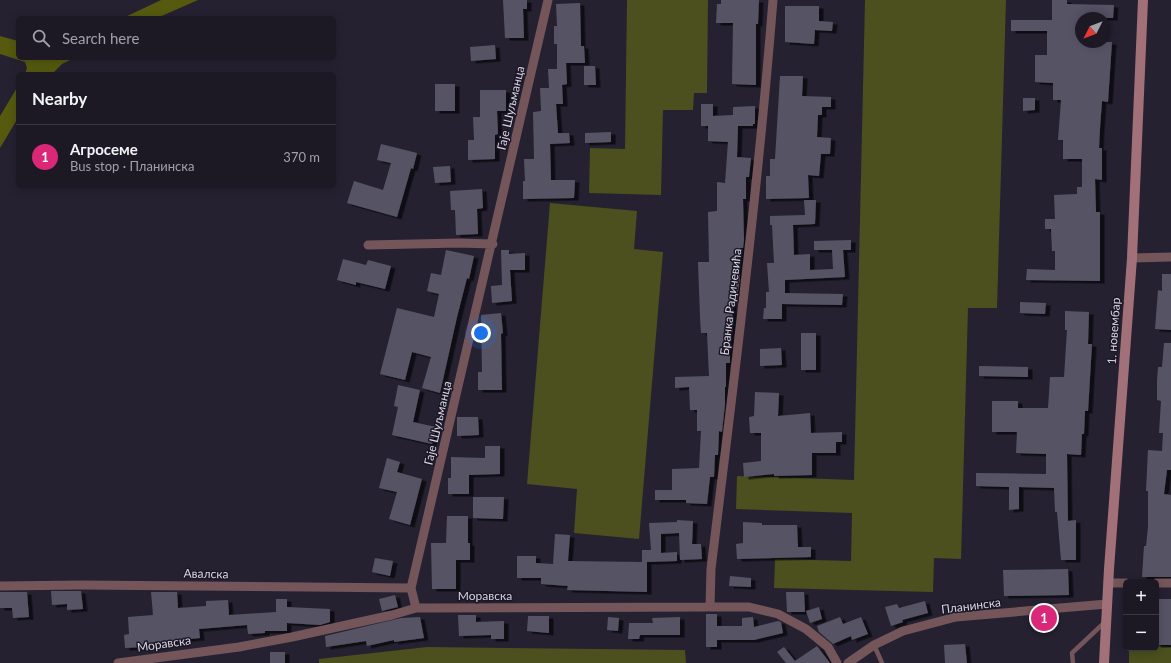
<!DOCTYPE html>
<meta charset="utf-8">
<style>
body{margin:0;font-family:Lato,sans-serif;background:#292632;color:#f1f3f6}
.controls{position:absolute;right:12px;bottom:12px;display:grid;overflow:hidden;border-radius:6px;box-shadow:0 2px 10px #0003}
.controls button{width:36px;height:36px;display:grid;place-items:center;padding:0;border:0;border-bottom:1px solid #3a3842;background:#1c1925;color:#f1f3f6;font:20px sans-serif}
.compass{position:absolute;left:1075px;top:12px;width:36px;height:36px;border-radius:50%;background:#1c1925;box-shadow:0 2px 10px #0003;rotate:228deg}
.you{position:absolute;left:481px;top:333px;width:14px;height:14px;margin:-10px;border:3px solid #fff;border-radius:50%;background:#1a73e8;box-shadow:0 0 0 6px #1a73e833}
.badge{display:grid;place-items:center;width:26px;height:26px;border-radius:50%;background:#db2777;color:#fff;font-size:13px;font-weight:700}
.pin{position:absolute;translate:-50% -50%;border:2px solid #fff;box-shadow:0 1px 4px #0006}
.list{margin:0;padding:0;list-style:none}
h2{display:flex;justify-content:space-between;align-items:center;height:52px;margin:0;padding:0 16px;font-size:17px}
h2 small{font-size:13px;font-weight:400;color:#a0a0a7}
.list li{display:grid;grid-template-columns:26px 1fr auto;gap:12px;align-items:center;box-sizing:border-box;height:64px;padding:0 16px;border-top:1px solid #3a3842}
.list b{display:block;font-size:15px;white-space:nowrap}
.list p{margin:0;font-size:13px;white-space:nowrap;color:#a0a0a7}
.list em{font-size:13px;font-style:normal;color:#a0a0a7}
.icon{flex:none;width:22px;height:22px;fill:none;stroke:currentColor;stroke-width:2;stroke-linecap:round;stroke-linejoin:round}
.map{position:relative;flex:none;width:1171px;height:663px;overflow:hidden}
.search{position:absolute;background:#1c1925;box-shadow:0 2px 10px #0003;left:16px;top:16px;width:320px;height:44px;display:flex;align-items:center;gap:10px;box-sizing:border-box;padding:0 14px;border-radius:6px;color:#a0a0a7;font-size:15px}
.panel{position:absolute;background:#1c1925;box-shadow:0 2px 10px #0003;left:16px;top:72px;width:320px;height:116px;border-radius:6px}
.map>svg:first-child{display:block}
.green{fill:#4b501e}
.forest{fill:#555a0f}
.building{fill:#575365;filter:url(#shadow)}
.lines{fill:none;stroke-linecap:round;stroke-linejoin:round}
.lane{stroke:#74555a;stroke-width:4.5}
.street{stroke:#74555a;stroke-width:9}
.secondary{stroke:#a27078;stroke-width:10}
.labels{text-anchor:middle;stroke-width:3;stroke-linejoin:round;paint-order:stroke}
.street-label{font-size:12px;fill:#d7d5df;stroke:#1b1727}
</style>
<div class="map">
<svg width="1171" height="663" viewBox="0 0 1171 663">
<defs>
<filter id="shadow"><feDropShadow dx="4.5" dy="2.5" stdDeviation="0" flood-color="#0009"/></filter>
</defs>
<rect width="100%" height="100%" fill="#252131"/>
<!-- green -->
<path class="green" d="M 627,0 L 708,0 L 707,93 L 694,93 L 693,110 L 663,110 L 661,195 L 589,193 L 590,148 L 625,149 Z
M 865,0 L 1006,0 L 997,308 L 968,308 L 961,559 L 934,558 L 933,592 L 774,588 L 775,559 L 851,561 L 852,513 L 736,509 L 737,476 L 854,480 Z
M 550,203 L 637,211 L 634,249 L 663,252 L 639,539 L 574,533 L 577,489 L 527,484 Z
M 1156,646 L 1171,647 L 1171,663 L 1129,663 L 1129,648 L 1156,648 Z
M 427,647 L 685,650 L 686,663 L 319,663 L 319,659 Z"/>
<!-- forest -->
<path class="forest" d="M 161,0 L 198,0 L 157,18 L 123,18 Z
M 0,36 L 18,41 L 18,58 L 74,58 L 62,64 L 52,74 L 25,74 L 27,68 L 25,62 L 0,54 Z
M 18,86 L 18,118 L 0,148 L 0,116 Z"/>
<!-- building -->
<path class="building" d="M 503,0 L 527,0 L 527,9 L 523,9 L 524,38 L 505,38 Z
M 721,0 L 759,0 L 758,24 L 756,24 L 756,85 L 732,84 L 733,23 L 716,23 L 717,4 L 721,4 Z
M 1052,0 L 1067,0 L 1067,4 L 1114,5 L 1113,18 L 1081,18 L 1081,42 L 1112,42 L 1108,102 L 1102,101 L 1100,128 L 1099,148 L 1102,148 L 1102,180 L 1095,179 L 1096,212 L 1100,212 L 1100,281 L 1026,280 L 1027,269 L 1055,270 L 1055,251 L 1052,251 L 1051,229 L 1045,229 L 1045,219 L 1055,219 L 1054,195 L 1077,194 L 1077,187 L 1082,187 L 1082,159 L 1063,159 L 1063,140 L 1058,140 L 1061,100 L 1053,100 L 1053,83 L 1035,82 L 1035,55 L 1047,55 L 1047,31 L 1011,31 L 1011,20 L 1052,20 Z
M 580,3 L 581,46 L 584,46 L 585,63 L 566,63 L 567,84 L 562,85 L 563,104 L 556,104 L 558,133 L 569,133 L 570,143 L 550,144 L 551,180 L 575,180 L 574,198 L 523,199 L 523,181 L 525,181 L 524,159 L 534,159 L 533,112 L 541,111 L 540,88 L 549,88 L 548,69 L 557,69 L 557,44 L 554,44 L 554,26 L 557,26 L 556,4 Z
M 785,6 L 819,6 L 819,21 L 833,22 L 832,31 L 815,30 L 814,44 L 785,42 Z
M 495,45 L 496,59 L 471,61 L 470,47 Z
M 584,66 L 595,66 L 596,85 L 584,85 Z
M 780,76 L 803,76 L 802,96 L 831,97 L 831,107 L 822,107 L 822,115 L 818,115 L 817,137 L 831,138 L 830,154 L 821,154 L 819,176 L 808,175 L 809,198 L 766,199 L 766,176 L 770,176 L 770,159 L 775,159 Z
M 435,84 L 455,84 L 455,111 L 435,111 Z
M 480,90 L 506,90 L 506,111 L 497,111 L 498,134 L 495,135 L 495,159 L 468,160 L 468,140 L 474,140 L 473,117 L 480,117 Z
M 1023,98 L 1035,98 L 1035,110 L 1023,111 Z
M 701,104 L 713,104 L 713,116 L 733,115 L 733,107 L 755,106 L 755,124 L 753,124 L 753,126 L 738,126 L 737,157 L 751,158 L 749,177 L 746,177 L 746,199 L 743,199 L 744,240 L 743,248 L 740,248 L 740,277 L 737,299 L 732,299 L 733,332 L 730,332 L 730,363 L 726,363 L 726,387 L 725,387 L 725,404 L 722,432 L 719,431 L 718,455 L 715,455 L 714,477 L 710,477 L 707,504 L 686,503 L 686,500 L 655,500 L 655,490 L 672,490 L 672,469 L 699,468 L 701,431 L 697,431 L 697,410 L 690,410 L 689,387 L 675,388 L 675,377 L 709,376 L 707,333 L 701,333 L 700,317 L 698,262 L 709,262 L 708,212 L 717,211 L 717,182 L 725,183 L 728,142 L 708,141 L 708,126 L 701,126 Z
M 611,132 L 611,142 L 585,143 L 585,133 Z
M 381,144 L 417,153 L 413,169 L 411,168 L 397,217 L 347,203 L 354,181 L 383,190 L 391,163 L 377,160 Z
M 450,166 L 451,182 L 435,183 L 433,167 Z
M 482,189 L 483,208 L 477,209 L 478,234 L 456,235 L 455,210 L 451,210 L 450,191 Z
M 804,200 L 816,200 L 815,224 L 793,225 L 794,255 L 810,254 L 810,270 L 833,269 L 832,250 L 814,250 L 814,241 L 851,240 L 851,250 L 843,250 L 845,277 L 785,280 L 785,293 L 843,294 L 842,305 L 782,304 L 782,319 L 763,319 L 764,308 L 766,308 L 766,292 L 769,292 L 767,263 L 774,263 L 772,225 L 770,225 L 770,216 L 805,215 Z
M 446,250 L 474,256 L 469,279 L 467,278 L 457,317 L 440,393 L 422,388 L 431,357 L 412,352 L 405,380 L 380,374 L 397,308 L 434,317 L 439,294 L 427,291 L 431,273 L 441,275 Z
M 501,250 L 509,250 L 509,254 L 525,253 L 525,270 L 510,270 L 512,301 L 492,303 L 491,286 L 502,285 Z
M 343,259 L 366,265 L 368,260 L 391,266 L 385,289 L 356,282 L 356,285 L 337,280 Z
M 1162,274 L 1171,274 L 1171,330 L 1155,329 L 1158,290 L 1162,291 Z
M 1020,302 L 1046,303 L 1045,314 L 1020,313 Z
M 1065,311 L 1089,312 L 1088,344 L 1092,344 L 1088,411 L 1085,411 L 1084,434 L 1082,434 L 1081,455 L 1067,454 L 1068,521 L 1076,520 L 1076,560 L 1061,560 L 1057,512 L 1055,512 L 1054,488 L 1019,487 L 1019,509 L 1009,510 L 1009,487 L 976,486 L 976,473 L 1046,474 L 1046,454 L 1016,453 L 1017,432 L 992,432 L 992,401 L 1018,401 L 1018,408 L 1048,408 L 1050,377 L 1064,377 L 1067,330 L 1065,330 Z
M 501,313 L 503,333 L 501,334 L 502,390 L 478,390 L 478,372 L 482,372 L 481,315 Z
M 801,333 L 816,333 L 816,370 L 801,370 Z
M 1164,343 L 1171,343 L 1171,470 L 1167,470 L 1164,494 L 1171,495 L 1171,577 L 1142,577 L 1144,546 L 1146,546 L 1148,527 L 1148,491 L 1146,491 L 1148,450 L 1162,451 L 1163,433 L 1159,433 L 1161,401 L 1157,400 L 1157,381 L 1158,367 L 1162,367 Z
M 781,348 L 782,365 L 760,366 L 760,349 Z
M 979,366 L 1028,367 L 1028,377 L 979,376 Z
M 398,385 L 420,390 L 413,422 L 436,427 L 432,444 L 392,435 L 398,407 L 394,406 Z
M 755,392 L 779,393 L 778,416 L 810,413 L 811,433 L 842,432 L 842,442 L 836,442 L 836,453 L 812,453 L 812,475 L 774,476 L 774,474 L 744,477 L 743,463 L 761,461 L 761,433 L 750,433 L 749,417 L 754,416 Z
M 457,417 L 478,417 L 479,435 L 457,436 Z
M 485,446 L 500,446 L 500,474 L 469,475 L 469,494 L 448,494 L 448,478 L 451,478 L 451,457 L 485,458 Z
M 387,458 L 400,462 L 397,472 L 422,479 L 410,525 L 389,519 L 397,492 L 379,488 Z
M 473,497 L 504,497 L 503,519 L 473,518 Z
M 447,516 L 468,516 L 468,543 L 470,543 L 470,560 L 456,560 L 456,589 L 432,589 L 431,543 L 446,543 Z
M 677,520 L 693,521 L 692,544 L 701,544 L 702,559 L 680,560 L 679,533 L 661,534 L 661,553 L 677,552 L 677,561 L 647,562 L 647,592 L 567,590 L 568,586 L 541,584 L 541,578 L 517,578 L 517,556 L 536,556 L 536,563 L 553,564 L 555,534 L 570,535 L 568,561 L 642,562 L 642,550 L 651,550 L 649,523 L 677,522 Z
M 743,522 L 762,523 L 762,525 L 797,525 L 798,547 L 811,547 L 811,557 L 737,559 L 736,544 L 743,543 Z
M 375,558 L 393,561 L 390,576 L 372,572 Z
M 1068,569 L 1069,595 L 1004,596 L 1003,570 Z
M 730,576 L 751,578 L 751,587 L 729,586 Z
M 51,591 L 81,591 L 83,609 L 67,610 L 67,604 L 52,605 Z
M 0,592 L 27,592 L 29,617 L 13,618 L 12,608 L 0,608 Z
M 151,592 L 177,592 L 178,608 L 206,606 L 206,601 L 228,600 L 229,615 L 276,612 L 276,599 L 287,599 L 287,607 L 330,609 L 330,622 L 320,625 L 287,623 L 287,631 L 265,631 L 265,633 L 248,634 L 247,625 L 199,629 L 200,638 L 143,644 L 143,647 L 125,648 L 124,635 L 129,634 L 128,617 L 153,615 Z
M 786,592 L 804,592 L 805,612 L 787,612 Z
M 395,595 L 398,607 L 382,611 L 379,599 Z
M 1156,599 L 1171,599 L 1171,645 L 1156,645 Z
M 925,601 L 928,613 L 902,620 L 903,622 L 891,626 L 885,607 L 897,604 L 899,608 Z
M 819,607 L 822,619 L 810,623 L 806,611 Z
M 706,614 L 717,614 L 717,626 L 742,626 L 742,618 L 753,617 L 754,627 L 778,621 L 781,622 L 783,633 L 754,640 L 717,640 L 717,647 L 706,647 Z
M 458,615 L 476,615 L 476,622 L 504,621 L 504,639 L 491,639 L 491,635 L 459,636 Z
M 528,616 L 549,616 L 549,633 L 527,631 Z
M 420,617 L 424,638 L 394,642 L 394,640 L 367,646 L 366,641 L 326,647 L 325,636 L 401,618 Z
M 608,617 L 619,618 L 618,631 L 607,630 Z
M 680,617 L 680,635 L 640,635 L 639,639 L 628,639 L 629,623 L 653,623 L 652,618 Z
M 840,617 L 843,624 L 861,617 L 868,634 L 852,640 L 851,636 L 833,644 L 819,632 L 817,626 Z
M 965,644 L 967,663 L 945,663 L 944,645 Z
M 817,646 L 830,663 L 786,663 L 777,652 L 784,647 L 795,661 Z
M 270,652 L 285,652 L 285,663 L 270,663 Z"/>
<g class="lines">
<!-- lane -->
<path class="lane" d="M 874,645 L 882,663
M 1073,663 L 1072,653 L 1105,622"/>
<!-- street -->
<path class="street" d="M 368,245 L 459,243 L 493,244
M 1132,258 L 1171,257
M 1108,583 L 1126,583
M 1156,583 L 1171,583
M 0,586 L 81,585 L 411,588
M 710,607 L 711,569 C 734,380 758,190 773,0
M 416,608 L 411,588 L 548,0
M 118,663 L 239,647 L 292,637 L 392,615 L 416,608 L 710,607 L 749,607 L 778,614 L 806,629 L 828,647 L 837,663
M 848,663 L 874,645 L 903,631 L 956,617 L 1107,604"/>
<!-- secondary -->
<path class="secondary" d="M 1104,663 L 1109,569 L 1132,258 L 1143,0"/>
</g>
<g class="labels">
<!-- street labels -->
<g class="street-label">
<text transform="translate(511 108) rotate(-77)" y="4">Гаје Шуљманца</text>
<text transform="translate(731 302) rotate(-83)" y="4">Бранка Радичевића</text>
<text transform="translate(1114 331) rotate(-86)" y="4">1. новембар</text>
<text transform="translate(438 423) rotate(-77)" y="4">Гаје Шуљманца</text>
<text transform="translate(206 574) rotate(1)" y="4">Авалска</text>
<text x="485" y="600">Моравска</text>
<text transform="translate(971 606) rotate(-7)" y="4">Планинска</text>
<text transform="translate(164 644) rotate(-8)" y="4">Моравска</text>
</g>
</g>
</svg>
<div class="controls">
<button>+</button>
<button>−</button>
</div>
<svg class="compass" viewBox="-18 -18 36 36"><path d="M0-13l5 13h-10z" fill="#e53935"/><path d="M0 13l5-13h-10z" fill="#a0a0a7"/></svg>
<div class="you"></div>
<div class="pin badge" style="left:1044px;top:618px">1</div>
<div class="search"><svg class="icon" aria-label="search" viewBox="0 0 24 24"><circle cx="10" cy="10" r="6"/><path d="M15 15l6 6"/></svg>Search here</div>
<section class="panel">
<h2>Nearby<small></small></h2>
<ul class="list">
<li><span class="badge">1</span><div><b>Агросеме</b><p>Bus stop · Планинска</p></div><em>370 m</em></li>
</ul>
</section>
</div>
